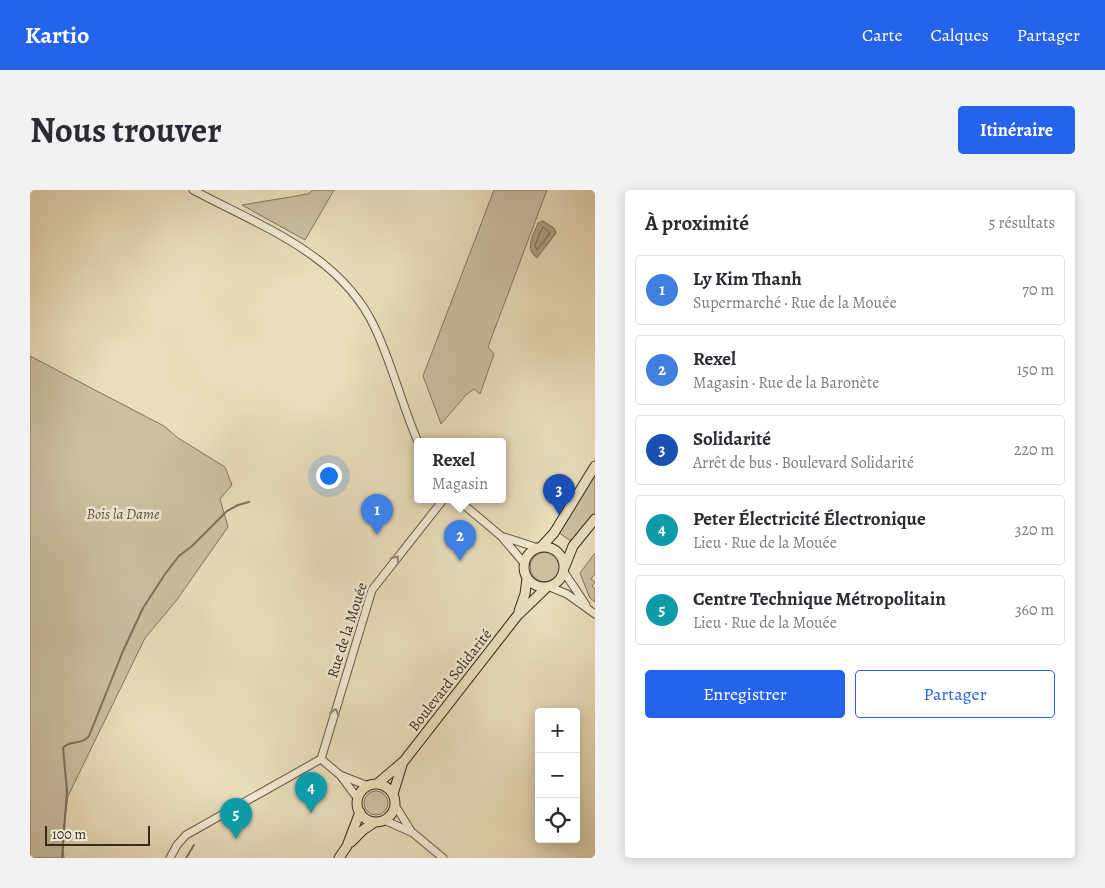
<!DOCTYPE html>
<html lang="fr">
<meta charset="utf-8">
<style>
body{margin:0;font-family:Alegreya,serif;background:#f2f2f3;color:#2b2b33}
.controls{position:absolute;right:15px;bottom:15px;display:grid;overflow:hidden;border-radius:5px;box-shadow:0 2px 12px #0003}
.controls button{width:45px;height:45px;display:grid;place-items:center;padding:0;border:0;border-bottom:1px solid #e1e1e2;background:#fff;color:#2b2b33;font:25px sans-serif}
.scale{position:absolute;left:15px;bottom:12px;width:105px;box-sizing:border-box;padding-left:5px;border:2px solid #372a20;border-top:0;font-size:14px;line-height:18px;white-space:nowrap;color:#372a20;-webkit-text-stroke:4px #f1e9d3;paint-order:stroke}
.you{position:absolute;left:298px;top:285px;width:18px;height:18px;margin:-12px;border:4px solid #fff;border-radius:50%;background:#1a73e8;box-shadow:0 0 0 8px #1a73e833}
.badge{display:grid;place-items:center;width:32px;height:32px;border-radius:50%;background:#2563eb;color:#fff;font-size:16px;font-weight:700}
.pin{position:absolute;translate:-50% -41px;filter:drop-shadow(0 1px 2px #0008)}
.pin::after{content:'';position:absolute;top:26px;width:18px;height:15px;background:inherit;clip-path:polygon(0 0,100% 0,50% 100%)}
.popup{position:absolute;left:384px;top:248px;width:92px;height:65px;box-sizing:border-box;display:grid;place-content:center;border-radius:5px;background:#fff;filter:drop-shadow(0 1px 4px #0005);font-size:16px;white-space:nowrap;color:#7c7c81}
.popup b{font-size:19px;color:#2b2b33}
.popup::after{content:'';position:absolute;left:50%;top:100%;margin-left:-10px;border:10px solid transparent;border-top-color:#fff}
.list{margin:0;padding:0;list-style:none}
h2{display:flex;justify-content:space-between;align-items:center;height:65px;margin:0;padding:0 20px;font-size:21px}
h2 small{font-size:16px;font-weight:400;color:#7c7c81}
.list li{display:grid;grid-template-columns:32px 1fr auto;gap:15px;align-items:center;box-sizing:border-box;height:70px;margin:0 10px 10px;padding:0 10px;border:1px solid #e1e1e2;border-radius:5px}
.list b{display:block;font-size:19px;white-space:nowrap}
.list p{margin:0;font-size:16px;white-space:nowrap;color:#7c7c81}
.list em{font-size:16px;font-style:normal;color:#7c7c81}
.actions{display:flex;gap:10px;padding:15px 20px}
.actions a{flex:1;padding:11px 0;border:1px solid #2563eb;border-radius:5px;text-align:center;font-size:18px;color:#2563eb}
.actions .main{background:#2563eb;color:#fff}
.icon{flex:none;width:28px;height:28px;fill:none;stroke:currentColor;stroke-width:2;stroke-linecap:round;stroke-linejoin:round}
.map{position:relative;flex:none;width:565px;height:668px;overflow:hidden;border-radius:5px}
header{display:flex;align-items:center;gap:30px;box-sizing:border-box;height:70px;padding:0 25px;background:#2563eb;color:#fff}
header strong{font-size:24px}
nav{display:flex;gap:28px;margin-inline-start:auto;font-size:18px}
.intro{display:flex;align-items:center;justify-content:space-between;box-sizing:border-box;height:120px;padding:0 30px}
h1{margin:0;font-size:35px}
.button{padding:12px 22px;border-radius:5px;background:#2563eb;color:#fff;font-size:18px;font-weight:700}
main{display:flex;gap:30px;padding:0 30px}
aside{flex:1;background:#fff;border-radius:5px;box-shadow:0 2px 12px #0003}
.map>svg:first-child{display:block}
.green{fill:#cbbfa1;stroke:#817460}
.water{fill:#aca086;stroke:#7d715d}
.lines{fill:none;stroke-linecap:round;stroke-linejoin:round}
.shore{stroke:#726553;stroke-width:1}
.stream{stroke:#7d715d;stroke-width:2}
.minor-casing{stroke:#645747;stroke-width:9}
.major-casing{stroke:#372a20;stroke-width:11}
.minor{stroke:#f1e9d3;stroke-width:7}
.major{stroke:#e9ddbb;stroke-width:9}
.oneway{stroke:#948a7a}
.labels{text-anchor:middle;stroke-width:5;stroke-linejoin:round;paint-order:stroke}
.park-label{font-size:15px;font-style:italic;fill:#5c4f40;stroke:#f1e9d3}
.street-label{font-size:15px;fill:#372a20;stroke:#f1e9d3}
</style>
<header>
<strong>Kartio</strong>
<nav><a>Carte</a><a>Calques</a><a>Partager</a></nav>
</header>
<div class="intro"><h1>Nous trouver</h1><a class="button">Itinéraire</a></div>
<main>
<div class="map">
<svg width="565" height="668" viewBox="0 0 565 668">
<rect width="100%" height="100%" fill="#e9ddbb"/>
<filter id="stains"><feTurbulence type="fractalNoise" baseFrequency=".004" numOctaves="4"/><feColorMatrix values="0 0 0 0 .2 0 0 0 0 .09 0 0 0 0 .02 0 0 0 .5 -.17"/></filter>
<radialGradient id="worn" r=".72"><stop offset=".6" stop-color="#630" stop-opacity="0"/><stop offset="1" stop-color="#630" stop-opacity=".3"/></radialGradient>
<!-- green -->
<path class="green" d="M 283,0 L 304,0 L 275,50 L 212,15 L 278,4 Z
M 464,0 L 517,0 L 458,157 L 464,164 L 450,204 L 444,199 L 436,205 L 411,234 L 393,186 Z
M 0,166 L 134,236 L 148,248 L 195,277 L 202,295 L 190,309 L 198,337 L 146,411 L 115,448 L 38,606 L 32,649 L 34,668 L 0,668 Z
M 565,283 L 565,323 L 541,351 L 529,343 Z
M500 377a15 15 0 1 1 30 0a15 15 0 1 1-30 0Z
M 565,363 L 565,384 L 561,389 L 565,392 L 562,396 L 565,399 L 565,412 L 560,408 L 550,383 Z
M334 613a12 12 0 1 1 24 0a12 12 0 1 1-24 0Z"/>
<!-- water -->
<path class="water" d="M 513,31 L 524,38 L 526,43 L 507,68 C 494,58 503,46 508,33 Z"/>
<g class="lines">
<!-- shore -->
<path class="shore" d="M 513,37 L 520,43 L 507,60 L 505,56 Z"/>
<!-- stream -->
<path class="stream" d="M 32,668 L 37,601 L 33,558 C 40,549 51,556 59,546 L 93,461 L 113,418 L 135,384 L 149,366 L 162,356 L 197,321 L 208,315 L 219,312
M 156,668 L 164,655"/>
<defs>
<path id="minor" d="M 163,0 C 230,36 311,64 345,138 C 362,174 372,215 388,252
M 428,310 L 471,346 L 494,373
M 474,347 L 508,358
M 534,382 L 556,415
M 520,397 L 537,404 L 565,424
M 291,569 L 310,585 L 338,596
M 310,585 L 328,609
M 365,615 L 381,641
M 354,630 L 383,643 L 413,668
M 140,668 L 147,655 L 156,645 L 291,569 L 342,400 L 413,310"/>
<path id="major" d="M494 377a20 20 0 1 1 40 0a20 20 0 1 1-40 0Z
M 511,357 L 524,343 L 565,276
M 535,376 L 543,356 L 565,329
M 489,421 L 495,404 L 497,388
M 347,594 L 374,571 L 487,426 L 516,398
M327 613a19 19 0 1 1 38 0a19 19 0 1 1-38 0Z
M 363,604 L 372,575
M 321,652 L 333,640 L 345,632
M 309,668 L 317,656 L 330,622"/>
</defs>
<!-- minor casing -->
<use href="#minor" class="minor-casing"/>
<!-- major casing -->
<use href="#major" class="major-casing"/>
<!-- minor -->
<use href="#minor" class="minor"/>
<!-- major -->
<use href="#major" class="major"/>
</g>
<!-- one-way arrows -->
<defs><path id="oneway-chevron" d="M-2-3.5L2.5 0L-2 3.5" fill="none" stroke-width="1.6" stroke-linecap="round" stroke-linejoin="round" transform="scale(1.25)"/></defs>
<g class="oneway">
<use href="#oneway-chevron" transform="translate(366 369) rotate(-51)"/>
<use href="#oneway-chevron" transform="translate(305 522) rotate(-73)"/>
</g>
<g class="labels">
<!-- park labels -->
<g class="park-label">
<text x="93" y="329">Bois la Dame</text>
</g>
<!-- street labels -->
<g class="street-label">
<text transform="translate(317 440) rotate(-72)" y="5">Rue de la Mouée</text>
<text transform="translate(420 490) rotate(-52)" y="5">Boulevard Solidarité</text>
</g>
</g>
<rect width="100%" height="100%" filter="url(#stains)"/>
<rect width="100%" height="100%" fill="url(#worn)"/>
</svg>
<div class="controls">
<button>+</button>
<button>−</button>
<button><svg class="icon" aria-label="locate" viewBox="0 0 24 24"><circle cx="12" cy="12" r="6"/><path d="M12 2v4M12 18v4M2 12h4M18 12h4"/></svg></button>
</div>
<div class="scale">100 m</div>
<div class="you"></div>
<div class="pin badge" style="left:347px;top:345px;background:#3f7fe0">1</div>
<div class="pin badge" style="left:430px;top:371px;background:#3f7fe0">2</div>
<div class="popup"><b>Rexel</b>Magasin</div>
<div class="pin badge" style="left:529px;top:325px;background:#1a4fb4">3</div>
<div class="pin badge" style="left:281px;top:623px;background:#0f9aa8">4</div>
<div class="pin badge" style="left:206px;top:649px;background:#0f9aa8">5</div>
</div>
<aside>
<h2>À proximité<small>5 résultats</small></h2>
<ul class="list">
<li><span class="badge" style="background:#3f7fe0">1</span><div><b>Ly Kim Thanh</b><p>Supermarché · Rue de la Mouée</p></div><em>70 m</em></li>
<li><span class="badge" style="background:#3f7fe0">2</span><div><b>Rexel</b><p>Magasin · Rue de la Baronète</p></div><em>150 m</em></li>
<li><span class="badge" style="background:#1a4fb4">3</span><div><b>Solidarité</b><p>Arrêt de bus · Boulevard Solidarité</p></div><em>220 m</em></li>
<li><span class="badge" style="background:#0f9aa8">4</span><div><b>Peter Électricité Électronique</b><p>Lieu · Rue de la Mouée</p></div><em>320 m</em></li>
<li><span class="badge" style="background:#0f9aa8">5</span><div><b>Centre Technique Métropolitain</b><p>Lieu · Rue de la Mouée</p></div><em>360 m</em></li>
</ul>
<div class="actions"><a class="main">Enregistrer</a><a>Partager</a></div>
</aside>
</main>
